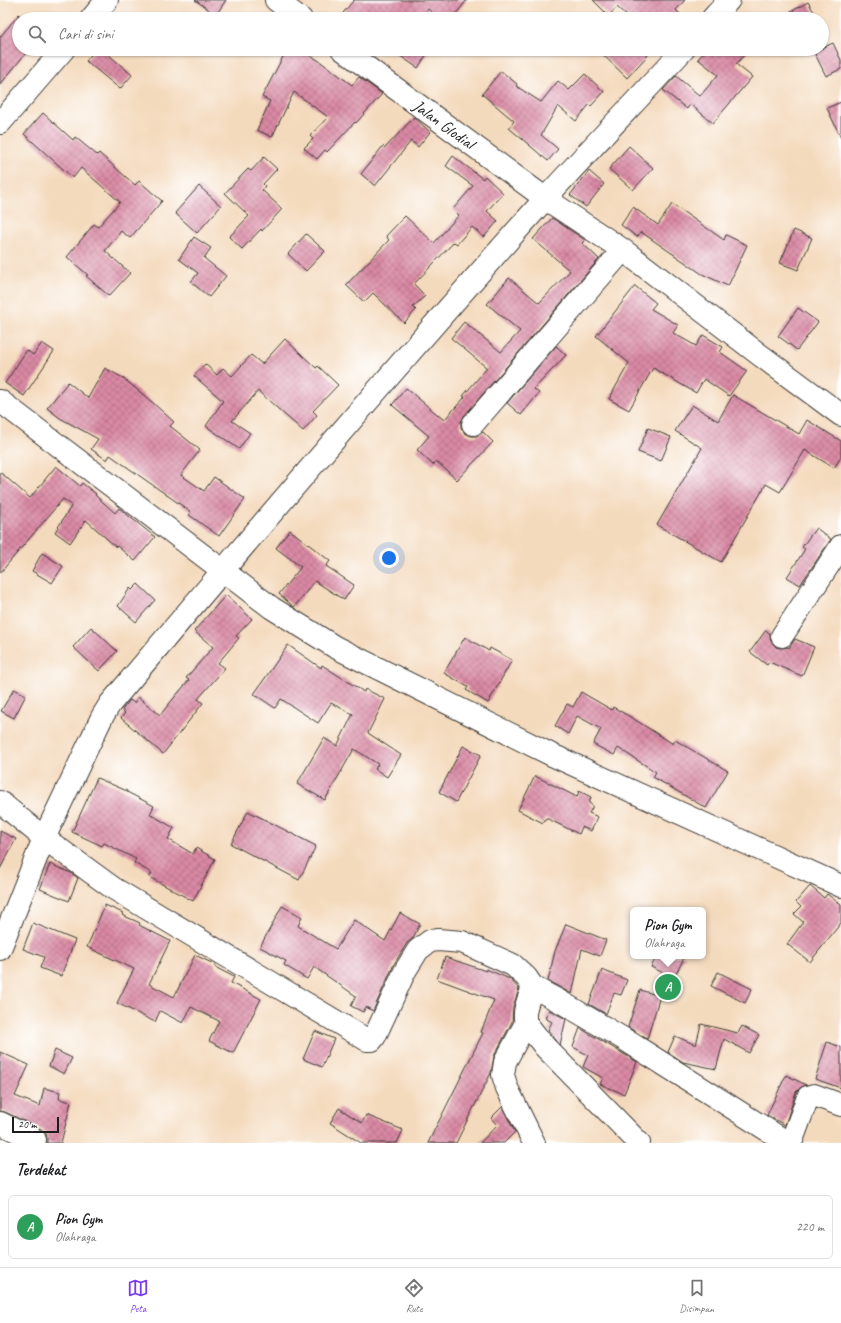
<!DOCTYPE html>
<html lang="id">
<style>
body{margin:0;font-family:Caveat,sans-serif;background:#f6f6f6;color:#202124}
.scale{position:absolute;left:12px;bottom:10px;width:47px;box-sizing:border-box;padding-left:4px;border:2px solid #1c1c1c;border-top:0;font-size:11px;line-height:14px;white-space:nowrap;color:#1c1c1c;-webkit-text-stroke:3px #fff;paint-order:stroke}
.you{position:absolute;left:389px;top:558px;width:14px;height:14px;margin:-10px;border:3px solid #fff;border-radius:50%;background:#1a73e8;box-shadow:0 0 0 6px #1a73e833}
.badge{display:grid;place-items:center;width:26px;height:26px;border-radius:50%;background:#7c3aed;color:#fff;font-size:13px;font-weight:700}
.pin{position:absolute;translate:-50% -50%;border:2px solid #fff;box-shadow:0 1px 4px #0006}
.popup{position:absolute;left:630px;top:907px;width:76px;height:52px;box-sizing:border-box;display:grid;place-content:center;border-radius:6px;background:#fff;filter:drop-shadow(0 1px 3px #0005);font-size:13px;white-space:nowrap;color:#757577}
.popup b{font-size:15px;color:#202124}
.popup::after{content:'';position:absolute;left:50%;top:100%;margin-left:-8px;border:8px solid transparent;border-top-color:#fff}
.list{margin:0;padding:0;list-style:none}
h2{display:flex;justify-content:space-between;align-items:center;height:52px;margin:0;padding:0 16px;font-size:17px}
h2 small{font-size:13px;font-weight:400;color:#757577}
.list li{display:grid;grid-template-columns:26px 1fr auto;gap:12px;align-items:center;box-sizing:border-box;height:64px;margin:0 8px 8px;padding:0 8px;border:1px solid #e0e0e0;border-radius:6px}
.list b{display:block;font-size:15px;white-space:nowrap}
.list p{margin:0;font-size:13px;white-space:nowrap;color:#757577}
.list em{font-size:13px;font-style:normal;color:#757577}
.icon{flex:none;width:22px;height:22px;fill:none;stroke:currentColor;stroke-width:2;stroke-linecap:round;stroke-linejoin:round}
.map{position:relative;flex:none;width:841px;height:1143px;overflow:hidden}
.search{position:absolute;background:#fff;box-shadow:0 1px 3px #0004;left:12px;right:12px;top:12px;height:44px;display:flex;align-items:center;gap:10px;box-sizing:border-box;padding:0 14px;border-radius:22px;color:#757577;font-size:15px}
.sheet{height:124px;background:#fff}
nav{display:flex;justify-content:space-around;align-items:center;box-sizing:border-box;height:56px;border-top:1px solid #e0e0e0;background:#fff;font-size:11px;color:#757577}
nav a{display:grid;justify-items:center;gap:2px}
nav .on{color:#7c3aed}
.map>svg:first-child{display:block}
.building{fill:url(#building-cross-hatch)}
.lines{fill:none;stroke-linecap:round;stroke-linejoin:round}
.minor-casing{stroke:#3c3834;stroke-width:24}
.minor{stroke:#fff;stroke-width:22}
.labels{text-anchor:middle;stroke-width:3;stroke-linejoin:round;paint-order:stroke}
.street-label{font-size:17px;fill:#1c1c1c;stroke:#fff}
</style>
<div class="map">
<svg width="841" height="1143" viewBox="0 0 841 1143">
<defs>
<pattern id="building-cross-hatch" width="8" height="8" patternUnits="userSpaceOnUse"><rect width="8" height="8" fill="#da89a4"/><path d="M0 0l8 8M0 8l8-8" fill="none" stroke="#b06f85"/></pattern>
</defs>
<rect width="100%" height="100%" fill="#fff"/>
<filter id="ink" filterUnits="userSpaceOnUse"><feTurbulence type="fractalNoise" baseFrequency=".025" numOctaves="2"/><feDisplacementMap in="SourceGraphic" scale="8" xChannelSelector="R" yChannelSelector="G"/><feConvolveMatrix kernelMatrix="1 2 1 2 8 2 1 2 1" color-interpolation-filters="sRGB"/></filter>
<filter id="wash" filterUnits="userSpaceOnUse"><feTurbulence type="fractalNoise" baseFrequency=".012" numOctaves="4" result="noise"/><feDisplacementMap in="SourceGraphic" scale="16" xChannelSelector="R" yChannelSelector="G"/><feGaussianBlur stdDeviation="0.9" result="paint"/><feColorMatrix in="noise" values="0 0 0 0 0 0 0 0 0 0 0 0 0 0 0 0 0 1.4 0 .05"/><feComposite in="paint" operator="in"/></filter>
<g filter="url(#wash)">
<rect width="100%" height="100%" fill="#f4dabd"/>
<g id="blocks">
<!-- building -->
<path class="building" d="M 195,0 L 226,0 L 216,15 Z
M 354,0 L 467,0 L 452,19 L 440,19 L 428,9 L 420,19 L 350,19 L 343,13 Z
M 593,0 L 685,0 L 676,10 L 685,19 L 630,19 L 617,7 L 609,16 Z
M 808,2 L 818,19 L 779,19 L 794,10 Z
M 19,14 L 19,49 L 29,49 L 0,85 L 0,37 Z
M 833,43 L 841,60 L 841,69 L 826,76 L 814,52 Z
M 96,49 L 102,49 L 132,75 L 120,89 L 86,61 Z
M 287,49 L 297,49 L 318,60 L 352,85 L 359,77 L 382,94 L 356,123 L 355,122 L 327,152 L 325,150 L 317,159 L 304,148 L 313,139 L 310,136 L 328,117 L 294,92 L 272,137 L 257,130 L 270,101 L 262,97 Z
M 390,49 L 430,49 L 418,68 Z
M 597,49 L 642,49 L 648,55 L 627,78 Z
M 707,49 L 750,49 L 736,64 L 752,77 L 713,123 L 690,104 L 687,109 L 663,90 L 676,76 L 700,96 L 718,75 L 698,59 Z
M 501,71 L 517,84 L 516,86 L 541,102 L 558,81 L 569,90 L 585,74 L 604,92 L 591,106 L 589,105 L 576,121 L 558,106 L 541,135 L 558,149 L 548,161 L 509,128 L 514,121 L 482,94 Z
M 841,102 L 841,138 L 827,108 Z
M 43,113 L 73,140 L 75,137 L 97,155 L 99,153 L 135,185 L 139,181 L 162,201 L 130,238 L 121,231 L 105,251 L 130,273 L 109,296 L 86,276 L 88,275 L 67,257 L 94,224 L 98,227 L 120,202 L 81,168 L 73,178 L 24,134 Z
M 414,117 L 430,132 L 418,147 L 411,141 L 375,186 L 361,174 L 383,146 L 385,148 Z
M 629,146 L 653,168 L 633,190 L 609,169 Z
M 453,156 L 483,179 L 485,176 L 503,193 L 487,211 L 498,221 L 484,237 L 472,227 L 457,244 L 454,242 L 414,284 L 425,296 L 413,307 L 416,310 L 404,323 L 373,293 L 364,302 L 346,285 L 389,240 L 386,236 L 405,216 L 434,243 L 459,215 L 453,209 L 473,186 L 446,166 Z
M 264,157 L 277,169 L 263,184 L 265,186 L 262,190 L 282,209 L 262,231 L 261,229 L 242,249 L 229,237 L 249,216 L 225,193 L 248,169 L 251,171 Z
M 589,171 L 604,184 L 586,207 L 570,195 Z
M 199,186 L 221,206 L 197,233 L 175,213 Z
M 672,204 L 724,240 L 726,235 L 747,245 L 728,286 L 702,274 L 641,232 L 637,237 L 621,225 L 633,207 L 658,225 Z
M 552,218 L 585,240 L 582,243 L 599,259 L 464,416 L 461,422 L 461,428 L 465,433 L 471,436 L 477,436 L 483,432 L 493,442 L 457,480 L 436,461 L 433,465 L 417,450 L 429,436 L 392,405 L 406,388 L 444,420 L 465,397 L 463,396 L 487,368 L 451,338 L 464,322 L 501,352 L 520,331 L 487,304 L 509,278 L 539,303 L 570,271 L 533,239 Z
M 794,230 L 812,238 L 798,270 L 780,263 Z
M 306,234 L 325,251 L 306,271 L 288,254 Z
M 194,237 L 211,248 L 204,258 L 226,276 L 209,297 L 191,282 L 198,273 L 179,259 Z
M 635,286 L 656,303 L 651,309 L 678,325 L 673,333 L 696,346 L 703,335 L 723,347 L 720,352 L 747,371 L 729,396 L 704,379 L 696,393 L 653,368 L 629,410 L 609,399 L 629,363 L 596,336 Z
M 798,308 L 818,322 L 797,350 L 778,336 Z
M 285,339 L 316,368 L 318,366 L 338,385 L 313,411 L 317,415 L 303,431 L 258,391 L 232,421 L 250,433 L 239,449 L 206,426 L 223,401 L 194,376 L 205,364 L 217,375 L 223,368 L 232,376 L 251,355 L 262,364 Z
M 42,343 L 54,351 L 24,396 L 5,383 L 27,350 L 33,355 Z
M 556,346 L 566,355 L 534,389 L 539,393 L 521,415 L 507,403 Z
M 105,368 L 123,378 L 152,402 L 174,422 L 170,426 L 200,450 L 181,475 L 204,491 L 214,477 L 245,499 L 219,536 L 189,515 L 191,512 L 110,455 L 107,460 L 91,449 L 98,439 L 60,418 L 47,408 L 68,382 L 88,398 Z
M 733,395 L 799,434 L 807,420 L 841,441 L 841,457 L 834,468 L 805,450 L 780,492 L 766,484 L 721,562 L 657,525 L 702,448 L 675,431 L 692,405 L 718,421 Z
M 648,428 L 671,437 L 661,461 L 638,452 Z
M 56,466 L 80,486 L 82,483 L 96,494 L 95,495 L 115,513 L 119,508 L 155,537 L 135,561 L 117,546 L 116,547 L 86,520 L 70,543 L 55,532 L 72,505 L 63,499 L 0,573 L 0,472 L 30,498 Z
M 816,528 L 831,539 L 800,585 L 787,577 L 805,549 L 802,547 Z
M 290,530 L 330,561 L 326,566 L 354,585 L 344,600 L 315,581 L 294,607 L 279,594 L 301,567 L 276,548 Z
M 42,553 L 63,566 L 52,583 L 32,571 Z
M 138,584 L 155,600 L 136,622 L 118,606 L 130,588 L 132,590 Z
M 226,595 L 252,619 L 236,636 L 239,638 L 218,663 L 225,668 L 198,699 L 203,703 L 163,754 L 121,718 L 125,713 L 122,710 L 130,700 L 134,703 L 138,697 L 160,715 L 189,680 L 186,678 L 213,647 L 194,631 Z
M 91,627 L 117,651 L 99,671 L 73,647 Z
M 766,630 L 770,634 L 771,641 L 776,647 L 781,648 L 788,647 L 789,648 L 795,639 L 814,647 L 802,676 L 769,662 L 767,665 L 750,652 Z
M 465,637 L 489,651 L 490,648 L 512,660 L 488,703 L 466,690 L 468,687 L 444,673 Z
M 288,645 L 321,668 L 322,665 L 364,692 L 365,689 L 385,699 L 368,733 L 401,755 L 387,777 L 375,769 L 378,764 L 354,749 L 325,800 L 297,784 L 324,738 L 337,746 L 353,714 L 331,703 L 318,723 L 281,699 L 275,708 L 254,694 Z
M 14,689 L 26,695 L 14,718 L 1,711 Z
M 581,692 L 612,710 L 613,707 L 634,719 L 673,744 L 675,740 L 728,771 L 706,808 L 653,777 L 656,772 L 618,748 L 614,755 L 593,744 L 601,729 L 577,716 L 568,734 L 555,726 L 567,704 L 573,707 Z
M 463,746 L 481,755 L 456,802 L 439,792 Z
M 535,776 L 577,797 L 579,791 L 591,797 L 589,803 L 593,806 L 589,813 L 598,817 L 591,831 L 582,827 L 579,834 L 546,818 L 543,823 L 518,810 Z
M 97,778 L 127,791 L 127,792 L 154,806 L 150,814 L 174,828 L 168,839 L 193,854 L 196,848 L 215,859 L 193,901 L 149,877 L 152,873 L 134,863 L 136,859 L 104,843 L 102,846 L 72,832 Z
M 248,811 L 316,846 L 299,880 L 231,844 Z
M 0,831 L 16,839 L 0,869 Z
M 50,864 L 71,873 L 78,878 L 69,901 L 40,889 Z
M 810,886 L 824,898 L 827,894 L 841,905 L 841,923 L 810,962 L 787,944 L 803,922 L 794,914 L 801,907 L 796,902 Z
M 105,905 L 123,913 L 122,915 L 140,923 L 139,925 L 170,941 L 149,984 L 174,997 L 195,955 L 216,965 L 215,967 L 234,977 L 231,983 L 261,999 L 233,1053 L 209,1041 L 219,1021 L 191,1007 L 183,1023 L 160,1011 L 155,1022 L 117,1003 L 134,969 L 87,947 Z
M 282,906 L 302,917 L 298,926 L 336,949 L 354,920 L 385,941 L 400,913 L 420,924 L 413,938 L 407,943 L 394,964 L 373,1011 L 366,1007 L 363,1012 L 351,1006 L 356,996 L 314,967 L 307,979 L 284,965 L 286,961 L 260,947 Z
M 33,923 L 75,940 L 61,976 L 40,968 L 44,957 L 23,949 Z
M 566,924 L 606,940 L 600,956 L 582,949 L 572,994 L 548,981 L 555,951 Z
M 657,956 L 685,956 L 674,978 L 651,967 Z
M 445,957 L 486,971 L 486,969 L 510,979 L 519,989 L 513,1007 L 512,1022 L 494,1056 L 491,1073 L 456,1143 L 428,1143 L 483,1033 L 481,1032 L 494,1000 L 437,979 Z
M 602,970 L 627,980 L 621,995 L 614,993 L 606,1014 L 589,1004 Z
M 718,972 L 752,989 L 745,1003 L 711,986 Z
M 640,990 L 660,996 L 647,1039 L 628,1027 Z
M 549,1010 L 566,1019 L 560,1045 L 548,1030 L 552,1022 L 545,1018 Z
M 701,1024 L 738,1033 L 742,1026 L 759,1035 L 749,1053 L 724,1039 L 716,1069 L 683,1062 L 668,1052 L 675,1036 L 696,1045 Z
M 580,1028 L 637,1062 L 624,1094 L 600,1084 L 603,1078 L 583,1067 L 588,1055 L 573,1047 Z
M 315,1031 L 334,1039 L 322,1067 L 303,1059 Z
M 827,1042 L 841,1047 L 841,1088 L 815,1079 Z
M 55,1050 L 72,1058 L 64,1074 L 49,1066 Z
M 0,1052 L 29,1065 L 15,1096 L 40,1106 L 44,1088 L 60,1092 L 59,1099 L 71,1102 L 61,1143 L 47,1143 L 47,1139 L 46,1133 L 41,1129 L 5,1112 L 0,1111 Z
M 786,1075 L 806,1085 L 800,1088 L 796,1092 L 785,1125 L 767,1115 Z
M 502,1107 L 515,1132 L 504,1143 L 480,1143 L 497,1125 L 491,1118 Z
M 339,1108 L 362,1123 L 366,1115 L 403,1130 L 397,1143 L 361,1143 L 330,1123 Z"/>
</g>
</g>
<g filter="url(#ink)">
<use href="#blocks" fill-opacity="0" stroke="#3c3834" stroke-width="1"/>
<g class="lines">
<defs>
<path id="minor" d="M 276,0 L 301,19
M 91,19 L 107,0
M 712,19 L 729,0
M 342,49 L 546,199 L 623,250 L 760,355 L 841,415
M 0,123 L 64,49
M 0,401 L 272,608 L 335,647 L 552,755 L 841,886
M 473,424 L 623,250
M 782,636 L 841,546
M 0,802 L 44,838 L 113,888 L 367,1040 L 372,1040 L 375,1036 L 405,971 L 418,950 L 430,941 L 438,940 L 462,942 L 513,965 L 526,977 L 533,987 L 561,1002 L 624,1039 L 788,1143
M 0,949 L 44,838 L 102,717 L 110,704 C 253,534 397,365 544,200 C 590,149 638,99 684,49
M 533,987 C 529,998 522,1012 526,1023 L 545,1047 L 639,1143
M 526,1023 L 505,1062 L 503,1075 L 507,1088 L 534,1143
M 0,1123 L 35,1140
M 791,1143 L 808,1097 L 814,1095 L 841,1105"/>
</defs>
<!-- minor casing -->
<use href="#minor" class="minor-casing"/>
<!-- minor -->
<use href="#minor" class="minor"/>
</g>
</g>
<g class="labels">
<!-- street labels -->
<g class="street-label">
<text transform="translate(444 124) rotate(36)" y="6">Jalan Glodial</text>
</g>
</g>
</svg>
<div class="scale">20 m</div>
<div class="you"></div>
<div class="pin badge" style="left:668px;top:987px;background:#2e9e5b">A</div>
<div class="popup"><b>Pion Gym</b>Olahraga</div>
<div class="search"><svg class="icon" aria-label="search" viewBox="0 0 24 24"><circle cx="10" cy="10" r="6"/><path d="M15 15l6 6"/></svg>Cari di sini</div>
</div>
<section class="sheet">
<h2>Terdekat<small></small></h2>
<ul class="list">
<li><span class="badge" style="background:#2e9e5b">A</span><div><b>Pion Gym</b><p>Olahraga</p></div><em>220 m</em></li>
</ul>
</section>
<nav>
<a class="on"><svg class="icon" aria-label="map" viewBox="0 0 24 24"><path d="M3 6l6-2 6 2 6-2v14l-6 2-6-2-6 2zM9 4v14M15 6v14"/></svg>Peta</a>
<a><svg class="icon" aria-label="directions" viewBox="0 0 24 24"><path d="M12 3l9 9-9 9-9-9zM9 14v-3h6M13 9l2 2-2 2"/></svg>Rute</a>
<a><svg class="icon" aria-label="saved" viewBox="0 0 24 24"><path d="M7 4h10v16l-5-4-5 4z"/></svg>Disimpan</a>
</nav>
